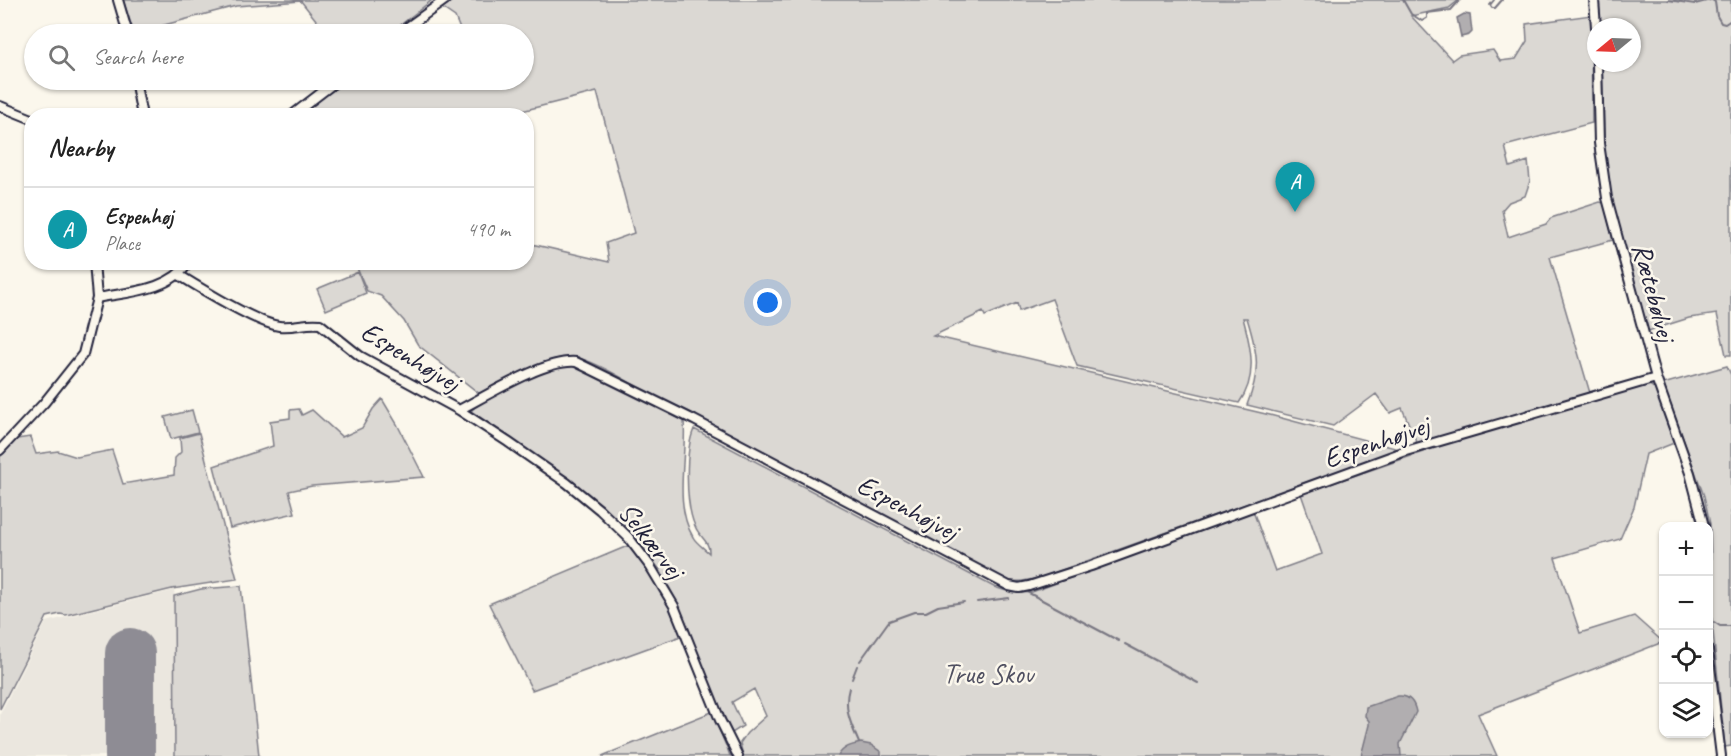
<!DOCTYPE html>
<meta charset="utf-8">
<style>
body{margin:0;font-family:Caveat,sans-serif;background:#f2f2f2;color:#222}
.controls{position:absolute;right:18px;bottom:18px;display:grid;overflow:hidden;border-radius:12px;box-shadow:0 2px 4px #0004}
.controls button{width:54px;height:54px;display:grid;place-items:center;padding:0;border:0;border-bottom:2px solid #e0e0e0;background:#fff;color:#222;font:30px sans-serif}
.compass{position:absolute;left:1587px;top:18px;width:54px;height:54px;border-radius:50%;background:#fff;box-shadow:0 2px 4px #0004;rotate:251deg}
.you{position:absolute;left:768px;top:303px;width:21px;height:21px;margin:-15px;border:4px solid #fff;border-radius:50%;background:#1a73e8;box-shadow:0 0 0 9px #1a73e833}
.badge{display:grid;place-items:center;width:39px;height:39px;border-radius:50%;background:#0f766e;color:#fff;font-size:20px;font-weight:700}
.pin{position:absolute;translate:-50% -50px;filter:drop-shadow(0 2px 3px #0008)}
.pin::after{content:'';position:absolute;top:32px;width:21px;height:18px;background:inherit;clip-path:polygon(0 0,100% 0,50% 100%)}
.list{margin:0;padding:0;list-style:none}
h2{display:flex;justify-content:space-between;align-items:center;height:78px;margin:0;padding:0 24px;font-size:26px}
h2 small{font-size:20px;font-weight:400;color:#767676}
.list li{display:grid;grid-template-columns:39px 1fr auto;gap:18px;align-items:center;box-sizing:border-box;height:84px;padding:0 24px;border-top:2px solid #e0e0e0}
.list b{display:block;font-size:22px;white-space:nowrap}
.list p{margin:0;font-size:20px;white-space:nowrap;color:#767676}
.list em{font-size:20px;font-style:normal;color:#767676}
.icon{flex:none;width:33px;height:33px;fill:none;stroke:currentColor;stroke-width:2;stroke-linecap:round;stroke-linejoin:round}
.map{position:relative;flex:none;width:1731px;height:756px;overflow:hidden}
.search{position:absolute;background:#fff;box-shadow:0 2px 4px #0004;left:24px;top:24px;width:510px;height:66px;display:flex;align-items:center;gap:15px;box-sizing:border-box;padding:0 21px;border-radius:33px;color:#767676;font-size:22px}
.panel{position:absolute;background:#fff;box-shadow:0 2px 4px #0004;left:24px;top:108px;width:510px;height:162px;border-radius:24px}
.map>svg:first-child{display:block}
.built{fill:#ebe7df}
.green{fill:#dbd8d3;stroke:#7e7d87;stroke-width:1.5}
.water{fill:#b1aeb0;stroke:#787681;stroke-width:1.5}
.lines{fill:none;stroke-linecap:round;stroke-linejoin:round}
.stream{stroke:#787681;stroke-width:2}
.runway{stroke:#8e8c94;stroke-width:50}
.minor-casing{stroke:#22223b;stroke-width:12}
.minor{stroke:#fbf7ec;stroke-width:8}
.labels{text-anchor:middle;stroke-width:5;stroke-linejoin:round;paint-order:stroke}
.street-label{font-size:28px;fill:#22223b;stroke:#fbf7ec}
.park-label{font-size:28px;fill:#505061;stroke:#fbf7ec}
</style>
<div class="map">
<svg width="1731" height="756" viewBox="0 0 1731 756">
<rect width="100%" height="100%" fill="#fbf7ec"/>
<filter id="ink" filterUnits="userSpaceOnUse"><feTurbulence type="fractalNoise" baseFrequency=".0167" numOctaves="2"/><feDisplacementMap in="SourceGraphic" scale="12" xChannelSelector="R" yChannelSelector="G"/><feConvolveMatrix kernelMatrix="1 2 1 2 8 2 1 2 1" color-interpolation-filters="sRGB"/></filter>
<g filter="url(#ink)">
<!-- built -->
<path class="built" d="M 174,590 L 175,596 L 177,756 L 0,756 L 0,714 L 46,622 Z"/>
<!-- green -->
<path class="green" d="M 123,0 L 432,0 L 389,34 L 327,34 L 301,1 L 236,6 L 134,33 Z
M 454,0 L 1459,0 L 1449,8 L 1411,16 L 1452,60 L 1459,55 L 1493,50 L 1500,61 L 1516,59 L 1527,41 L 1526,24 L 1591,15 L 1592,123 L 1505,146 L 1510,167 L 1528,161 L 1530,181 L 1525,196 L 1509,202 L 1502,210 L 1508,237 L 1546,224 L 1551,218 L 1600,202 L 1604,203 L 1613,240 L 1550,257 L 1590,393 L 1417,443 L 1402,408 L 1390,413 L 1376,394 L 1333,426 L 1247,405 C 1261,370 1258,354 1247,318 L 1243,318 C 1251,347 1258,377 1239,403 L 1077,366 L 1052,299 L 1019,311 L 1017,303 L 985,316 L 983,312 L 933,336 L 1270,415 L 1399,449 L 1045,576 C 1027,581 1015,584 998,578 L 661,401 C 642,390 590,356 570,357 C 541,358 505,381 480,394 L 418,345 L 404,321 L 381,296 L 367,291 L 357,268 L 385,264 L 386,262 L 526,262 L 527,243 L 609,262 L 606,243 L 634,233 L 597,92 L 506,115 L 296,116 L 345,80 L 524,80 L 524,34 L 462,34 L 455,17 L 442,8 Z
M 1599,0 L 1731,0 L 1731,355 L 1726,355 L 1717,314 L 1689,318 L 1648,331 L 1625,254 L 1605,169 L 1602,63 L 1632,63 L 1632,27 L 1600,27 Z
M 358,272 L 366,293 L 326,310 L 317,289 Z
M 563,365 L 580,367 L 684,421 C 687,458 673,503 693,537 C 696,543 704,548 709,553 C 710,541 699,537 695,526 C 685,504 685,450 694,429 L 994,587 L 1013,593 L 1032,592 L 1253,511 L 1275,571 L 1322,554 L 1301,494 L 1446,444 L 1648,384 L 1655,389 L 1674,443 L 1646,454 L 1634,507 L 1620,539 L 1555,558 L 1580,633 L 1634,616 L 1663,642 L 1478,714 L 1497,756 L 743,756 L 740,743 L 747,733 L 766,716 L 754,689 L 732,702 L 743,726 L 732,733 L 726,725 L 677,602 L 660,570 L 637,540 L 604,508 L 507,435 L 471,411 C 483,397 544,369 563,365 Z
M 1727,366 L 1731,375 L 1731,746 L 1725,747 L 1712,622 L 1710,524 L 1704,496 L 1663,384 Z
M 382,399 L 397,424 L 424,477 L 312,486 L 289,491 L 295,513 L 230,528 L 214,466 L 273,446 L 270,421 L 290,418 L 290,410 L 299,409 L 302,415 L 312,410 L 342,437 L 362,428 L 373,409 Z
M 192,410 L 198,432 L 171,439 L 165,417 Z
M 199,433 L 237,579 L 172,589 L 66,615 L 60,614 L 47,617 L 0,709 L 0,457 L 17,439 L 30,437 L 36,454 L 58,451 L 77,457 L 112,450 L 123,484 L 174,475 L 175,458 L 181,452 L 180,438 Z
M 630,545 L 671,607 L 681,636 L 532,690 L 489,604 Z
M 241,586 L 259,756 L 175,756 L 174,596 L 201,589 Z
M 714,711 L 730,756 L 602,756 Z"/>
<!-- water -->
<path class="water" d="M 1464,14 L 1470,15 L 1472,32 L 1469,35 L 1461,37 L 1457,18 Z
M 1398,696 C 1409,695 1414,701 1416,712 L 1400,744 L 1401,756 L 1361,756 L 1369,725 L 1369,721 L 1365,716 L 1366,707 Z
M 861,743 L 871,745 L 881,752 L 881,756 L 838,756 C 843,747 851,745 861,743 Z"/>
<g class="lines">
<!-- stream -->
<path class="stream" d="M 1403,0 L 1411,14 L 1422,21 L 1427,18 L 1427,13 L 1451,10 L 1460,0
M 1494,0 L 1490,5 L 1492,8 L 1495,8 L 1502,0
M 1668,0 L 1695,4 L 1710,0
M 1712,0 L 1715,2 L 1717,16 L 1721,23 L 1725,24 L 1731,20
M 1017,593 L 1027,592 L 1119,641
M 977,602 L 1009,598
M 1714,622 L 1720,626 L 1731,626
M 1125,644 L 1198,683
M 860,661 L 889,621 L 914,612 L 926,612 L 938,606 L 964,602
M 852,679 L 857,666
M 849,688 C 843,709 851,724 859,743
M 718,726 L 726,745
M 731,755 L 731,756"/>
<!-- runway -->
<path class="runway" d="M 130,653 L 130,756"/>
<defs>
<path id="minor" d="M 118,0 L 128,34
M 1594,0 L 1596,27
M 398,34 L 445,0
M 1597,63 L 1599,143 L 1607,198 L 1656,378 L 1690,473 L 1704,526
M 135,80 L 142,116
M 0,106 L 32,119
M 291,116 L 338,80
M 179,275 C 200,288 256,323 279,326 C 293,328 306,322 320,324 L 360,356 L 459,410 L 508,442 L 567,483 L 600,510 L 628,537 L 650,566 L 674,606 L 720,720 L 738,756
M 97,298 C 128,292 170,291 189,262
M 459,410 C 488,395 545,359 576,362 L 694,420 L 1009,586 L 1019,588 L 1029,586 L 1091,566 L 1406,451 L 1656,378
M 0,450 L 44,403 L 83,354 L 97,298 L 94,262
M 1708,650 L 1721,756"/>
</defs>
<!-- minor casing -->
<use href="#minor" class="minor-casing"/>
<!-- minor -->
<use href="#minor" class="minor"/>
</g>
</g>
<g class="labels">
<!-- street labels -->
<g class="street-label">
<text transform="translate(1655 292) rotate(75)" y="10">Rætebølvej</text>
<text transform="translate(411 356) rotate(31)" y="10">Espenhøjvej</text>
<text transform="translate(1376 441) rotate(-19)" y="10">Espenhøjvej</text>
<text transform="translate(908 507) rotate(28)" y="10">Espenhøjvej</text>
<text transform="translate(652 540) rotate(52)" y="10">Selkærvej</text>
</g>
<!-- park labels -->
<g class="park-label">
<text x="988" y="683">True Skov</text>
</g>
</g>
</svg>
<div class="controls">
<button>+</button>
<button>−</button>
<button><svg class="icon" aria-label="locate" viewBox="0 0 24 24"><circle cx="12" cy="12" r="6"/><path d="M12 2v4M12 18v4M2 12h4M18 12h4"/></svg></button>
<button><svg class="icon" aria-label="layers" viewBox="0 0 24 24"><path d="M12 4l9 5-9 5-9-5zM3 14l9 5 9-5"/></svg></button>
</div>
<svg class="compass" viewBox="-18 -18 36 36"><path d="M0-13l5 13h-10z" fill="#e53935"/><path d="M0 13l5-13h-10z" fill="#767676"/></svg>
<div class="you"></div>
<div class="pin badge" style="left:1295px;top:212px;background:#0f9aa8">A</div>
<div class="search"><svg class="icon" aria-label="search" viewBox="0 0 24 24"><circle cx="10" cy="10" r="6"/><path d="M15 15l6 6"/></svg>Search here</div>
<section class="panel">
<h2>Nearby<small></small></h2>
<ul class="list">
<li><span class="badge" style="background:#0f9aa8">A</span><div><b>Espenhøj</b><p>Place</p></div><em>490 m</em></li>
</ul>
</section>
</div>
